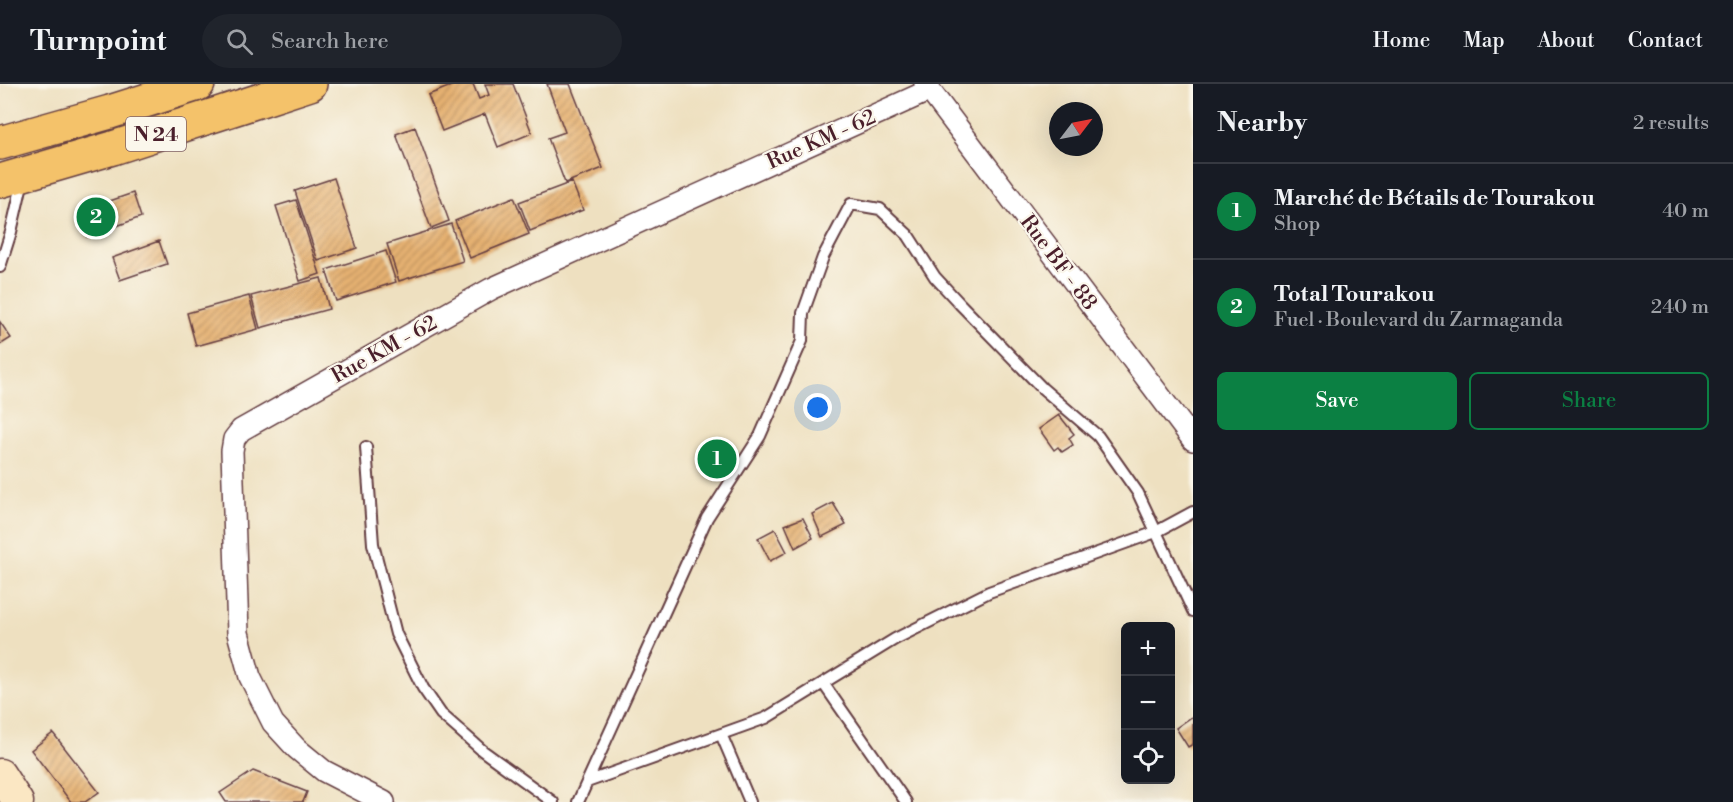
<!DOCTYPE html>
<meta charset="utf-8">
<style>
body{margin:0;font-family:"Libre Bodoni",serif;background:#20242c;color:#f1f3f6}
.controls{position:absolute;right:18px;bottom:18px;display:grid;overflow:hidden;border-radius:9px;box-shadow:0 6px 24px #0002}
.controls button{width:54px;height:54px;display:grid;place-items:center;padding:0;border:0;border-bottom:2px solid #363941;background:#171b24;color:#f1f3f6;font:30px sans-serif}
.compass{position:absolute;left:1049px;top:18px;width:54px;height:54px;border-radius:50%;background:#171b24;box-shadow:0 6px 24px #0002;rotate:58deg}
.you{position:absolute;left:818px;top:324px;width:21px;height:21px;margin:-15px;border:4px solid #fff;border-radius:50%;background:#1a73e8;box-shadow:0 0 0 9px #1a73e833}
.badge{display:grid;place-items:center;width:39px;height:39px;border-radius:50%;background:#0b8043;color:#fff;font-size:20px;font-weight:700}
.pin{position:absolute;translate:-50% -50%;border:3px solid #fff;box-shadow:0 2px 6px #0006}
.list{margin:0;padding:0;list-style:none}
h2{display:flex;justify-content:space-between;align-items:center;height:78px;margin:0;padding:0 24px;font-size:26px}
h2 small{font-size:20px;font-weight:400;color:#9ea1a6}
.list li{display:grid;grid-template-columns:39px 1fr auto;gap:18px;align-items:center;box-sizing:border-box;height:96px;padding:0 24px;border-top:2px solid #363941}
.list b{display:block;font-size:22px;white-space:nowrap}
.list p{margin:0;font-size:20px;white-space:nowrap;color:#9ea1a6}
.list em{font-size:20px;font-style:normal;color:#9ea1a6}
.actions{display:flex;gap:12px;padding:18px 24px}
.actions a{flex:1;padding:14px 0;border:2px solid #0b8043;border-radius:9px;text-align:center;font-size:21px;color:#0b8043}
.actions .main{background:#0b8043;color:#fff}
.icon{flex:none;width:33px;height:33px;fill:none;stroke:currentColor;stroke-width:2;stroke-linecap:round;stroke-linejoin:round}
.map{position:relative;flex:none;width:1193px;height:718px;overflow:hidden}
header{display:flex;align-items:center;gap:36px;box-sizing:border-box;height:84px;padding:0 30px;background:#171b24;border-bottom:2px solid #363941}
header strong{font-size:28px}
nav{display:flex;gap:33px;margin-inline-start:auto;font-size:21px}
.search{width:420px;height:54px;background:#20242c;display:flex;align-items:center;gap:15px;box-sizing:border-box;padding:0 21px;border-radius:33px;color:#9ea1a6;font-size:22px}
main{display:flex}
aside{flex:1;background:#171b24}
.map>svg:first-child{display:block}
.building{fill:url(#building-hatch)}
.lines{fill:none;stroke-linecap:round;stroke-linejoin:round}
.lane-casing{stroke:#633c41;stroke-width:14}
.street-casing{stroke:#633c41;stroke-width:24}
.secondary-casing{stroke:#633c41;stroke-width:33}
.primary-casing{stroke:#633c41;stroke-width:36}
.lane{stroke:#fff;stroke-width:10}
.street{stroke:#fff;stroke-width:21}
.secondary{stroke:#fbe7c3;stroke-width:30}
.primary{stroke:#f4c26a;stroke-width:33}
.labels{text-anchor:middle;stroke-width:4.5;stroke-linejoin:round;paint-order:stroke}
.shield{fill:#fbf7ec;stroke:#7f6065;stroke-width:1.5}
.shield-label{font-size:20px;font-weight:bold;fill:#4a1f2b}
.street-label{font-size:21px;fill:#4a1f2b;stroke:#fbf7ec}
</style>
<header>
<strong>Turnpoint</strong>
<div class="search"><svg class="icon" aria-label="search" viewBox="0 0 24 24"><circle cx="10" cy="10" r="6"/><path d="M15 15l6 6"/></svg>Search here</div>
<nav><a>Home</a><a>Map</a><a>About</a><a>Contact</a></nav>
</header>
<main>
<div class="map">
<svg width="1193" height="718" viewBox="0 0 1193 718">
<defs>
<pattern id="building-hatch" width="6" height="6" patternUnits="userSpaceOnUse" patternTransform="scale(1.5)"><rect width="6" height="6" fill="#e5b171"/><path d="M-1 1l2-2M0 6l6-6M5 7l2-2" fill="none" stroke="#bc8f5d"/></pattern>
</defs>
<rect width="100%" height="100%" fill="#fbf7ec"/>
<filter id="ink" filterUnits="userSpaceOnUse"><feTurbulence type="fractalNoise" baseFrequency=".0167" numOctaves="2"/><feDisplacementMap in="SourceGraphic" scale="12" xChannelSelector="R" yChannelSelector="G"/><feConvolveMatrix kernelMatrix="1 2 1 2 8 2 1 2 1" color-interpolation-filters="sRGB"/></filter>
<filter id="wash" filterUnits="userSpaceOnUse"><feTurbulence type="fractalNoise" baseFrequency=".008" numOctaves="4" result="noise"/><feDisplacementMap in="SourceGraphic" scale="24" xChannelSelector="R" yChannelSelector="G"/><feGaussianBlur stdDeviation="1.35" result="paint"/><feColorMatrix in="noise" values="0 0 0 0 0 0 0 0 0 0 0 0 0 0 0 0 0 1.4 0 .05"/><feComposite in="paint" operator="in"/></filter>
<g filter="url(#wash)">
<rect width="100%" height="100%" fill="#eee0c0"/>
<g id="blocks">
<!-- building -->
<path class="building" d="M 456,0 L 473,0 L 479,15 L 489,11 L 485,0 L 513,0 L 532,49 L 498,63 L 485,30 L 442,47 L 428,11 Z
M 547,0 L 570,0 L 603,84 L 565,99 L 548,54 L 565,48 Z
M 415,43 L 449,137 L 431,144 L 396,50 Z
M 334,94 L 357,164 L 318,177 L 295,107 Z
M 572,98 L 583,126 L 530,147 L 519,118 Z
M 133,109 L 141,133 L 87,153 L 78,128 Z
M 514,113 L 529,150 L 470,174 L 455,137 Z
M 296,116 L 320,190 L 300,197 L 276,122 Z
M 451,140 L 463,177 L 399,197 L 387,160 Z
M 159,157 L 167,180 L 120,196 L 112,174 Z
M 386,167 L 396,198 L 336,217 L 326,186 Z
M 321,194 L 329,225 L 260,244 L 251,212 Z
M 249,212 L 258,245 L 196,262 L 187,229 Z
M 0,238 L 11,254 L 0,261 Z
M 1059,331 L 1074,350 L 1069,354 L 1073,361 L 1062,368 L 1058,363 L 1054,366 L 1039,345 Z
M 833,419 L 846,441 L 822,453 L 812,430 Z
M 803,434 L 813,454 L 795,464 L 785,441 Z
M 775,445 L 787,468 L 770,477 L 758,454 Z
M 1193,632 L 1193,660 L 1188,663 L 1176,644 Z
M 53,649 L 99,708 L 85,718 L 71,718 L 31,666 Z
M 253,687 L 307,708 L 303,718 L 226,718 L 220,709 Z"/>
</g>
</g>
<g filter="url(#ink)">
<use href="#blocks" fill-opacity="0" stroke="#633c41" stroke-width="1.5"/>
<g class="lines">
<defs>
<path id="lane" d="M 0,183 L 11,148 L 23,96
M 366,363 L 373,460 L 396,550 L 423,604 L 441,630 L 483,667 L 553,718
M 823,599 L 906,718
M 721,650 L 750,718
M 587,698 L 766,634 L 895,555 L 989,508 L 1156,448 L 1193,428
M 578,718 L 707,434 L 760,352 L 802,257 L 803,229 L 823,173 L 851,120 L 880,125 L 908,151 L 935,193 L 960,220 L 1042,304 L 1098,352 L 1138,409 L 1193,527"/>
<path id="street" d="M 925,0 L 1193,356
M 384,718 L 324,687 L 296,664 L 273,639 L 250,593 L 238,549 L 232,367 L 234,355 L 241,346 L 491,205 L 930,6"/>
<path id="secondary" d="M 0,690 L 18,718"/>
<path id="primary" d="M 0,59 L 110,28 L 198,0
M 0,97 L 113,64 L 310,0"/>
</defs>
<!-- lane casing -->
<use href="#lane" class="lane-casing"/>
<!-- street casing -->
<use href="#street" class="street-casing"/>
<!-- secondary casing -->
<use href="#secondary" class="secondary-casing"/>
<!-- primary casing -->
<use href="#primary" class="primary-casing"/>
<!-- lane -->
<use href="#lane" class="lane"/>
<!-- street -->
<use href="#street" class="street"/>
<!-- secondary -->
<use href="#secondary" class="secondary"/>
<!-- primary -->
<use href="#primary" class="primary"/>
</g>
</g>
<g class="labels">
<!-- shield labels -->
<rect class="shield" x="126" y="33" width="60" height="34" rx="4.5"/>
<g class="shield-label">
<text x="156" y="57">N 24</text>
</g>
<!-- street labels -->
<g class="street-label">
<text transform="translate(821 55) rotate(-24)" y="7">Rue KM - 62</text>
<text transform="translate(1059 178) rotate(53)" y="7">Rue BF - 88</text>
<text transform="translate(384 265) rotate(-29)" y="7">Rue KM - 62</text>
</g>
</g>
</svg>
<div class="controls">
<button>+</button>
<button>−</button>
<button><svg class="icon" aria-label="locate" viewBox="0 0 24 24"><circle cx="12" cy="12" r="6"/><path d="M12 2v4M12 18v4M2 12h4M18 12h4"/></svg></button>
</div>
<svg class="compass" viewBox="-18 -18 36 36"><path d="M0-13l5 13h-10z" fill="#e53935"/><path d="M0 13l5-13h-10z" fill="#9ea1a6"/></svg>
<div class="you"></div>
<div class="pin badge" style="left:717px;top:375px">1</div>
<div class="pin badge" style="left:96px;top:133px">2</div>
</div>
<aside>
<h2>Nearby<small>2 results</small></h2>
<ul class="list">
<li><span class="badge">1</span><div><b>Marché de Bétails de Tourakou</b><p>Shop</p></div><em>40 m</em></li>
<li><span class="badge">2</span><div><b>Total Tourakou</b><p>Fuel · Boulevard du Zarmaganda</p></div><em>240 m</em></li>
</ul>
<div class="actions"><a class="main">Save</a><a>Share</a></div>
</aside>
</main>
